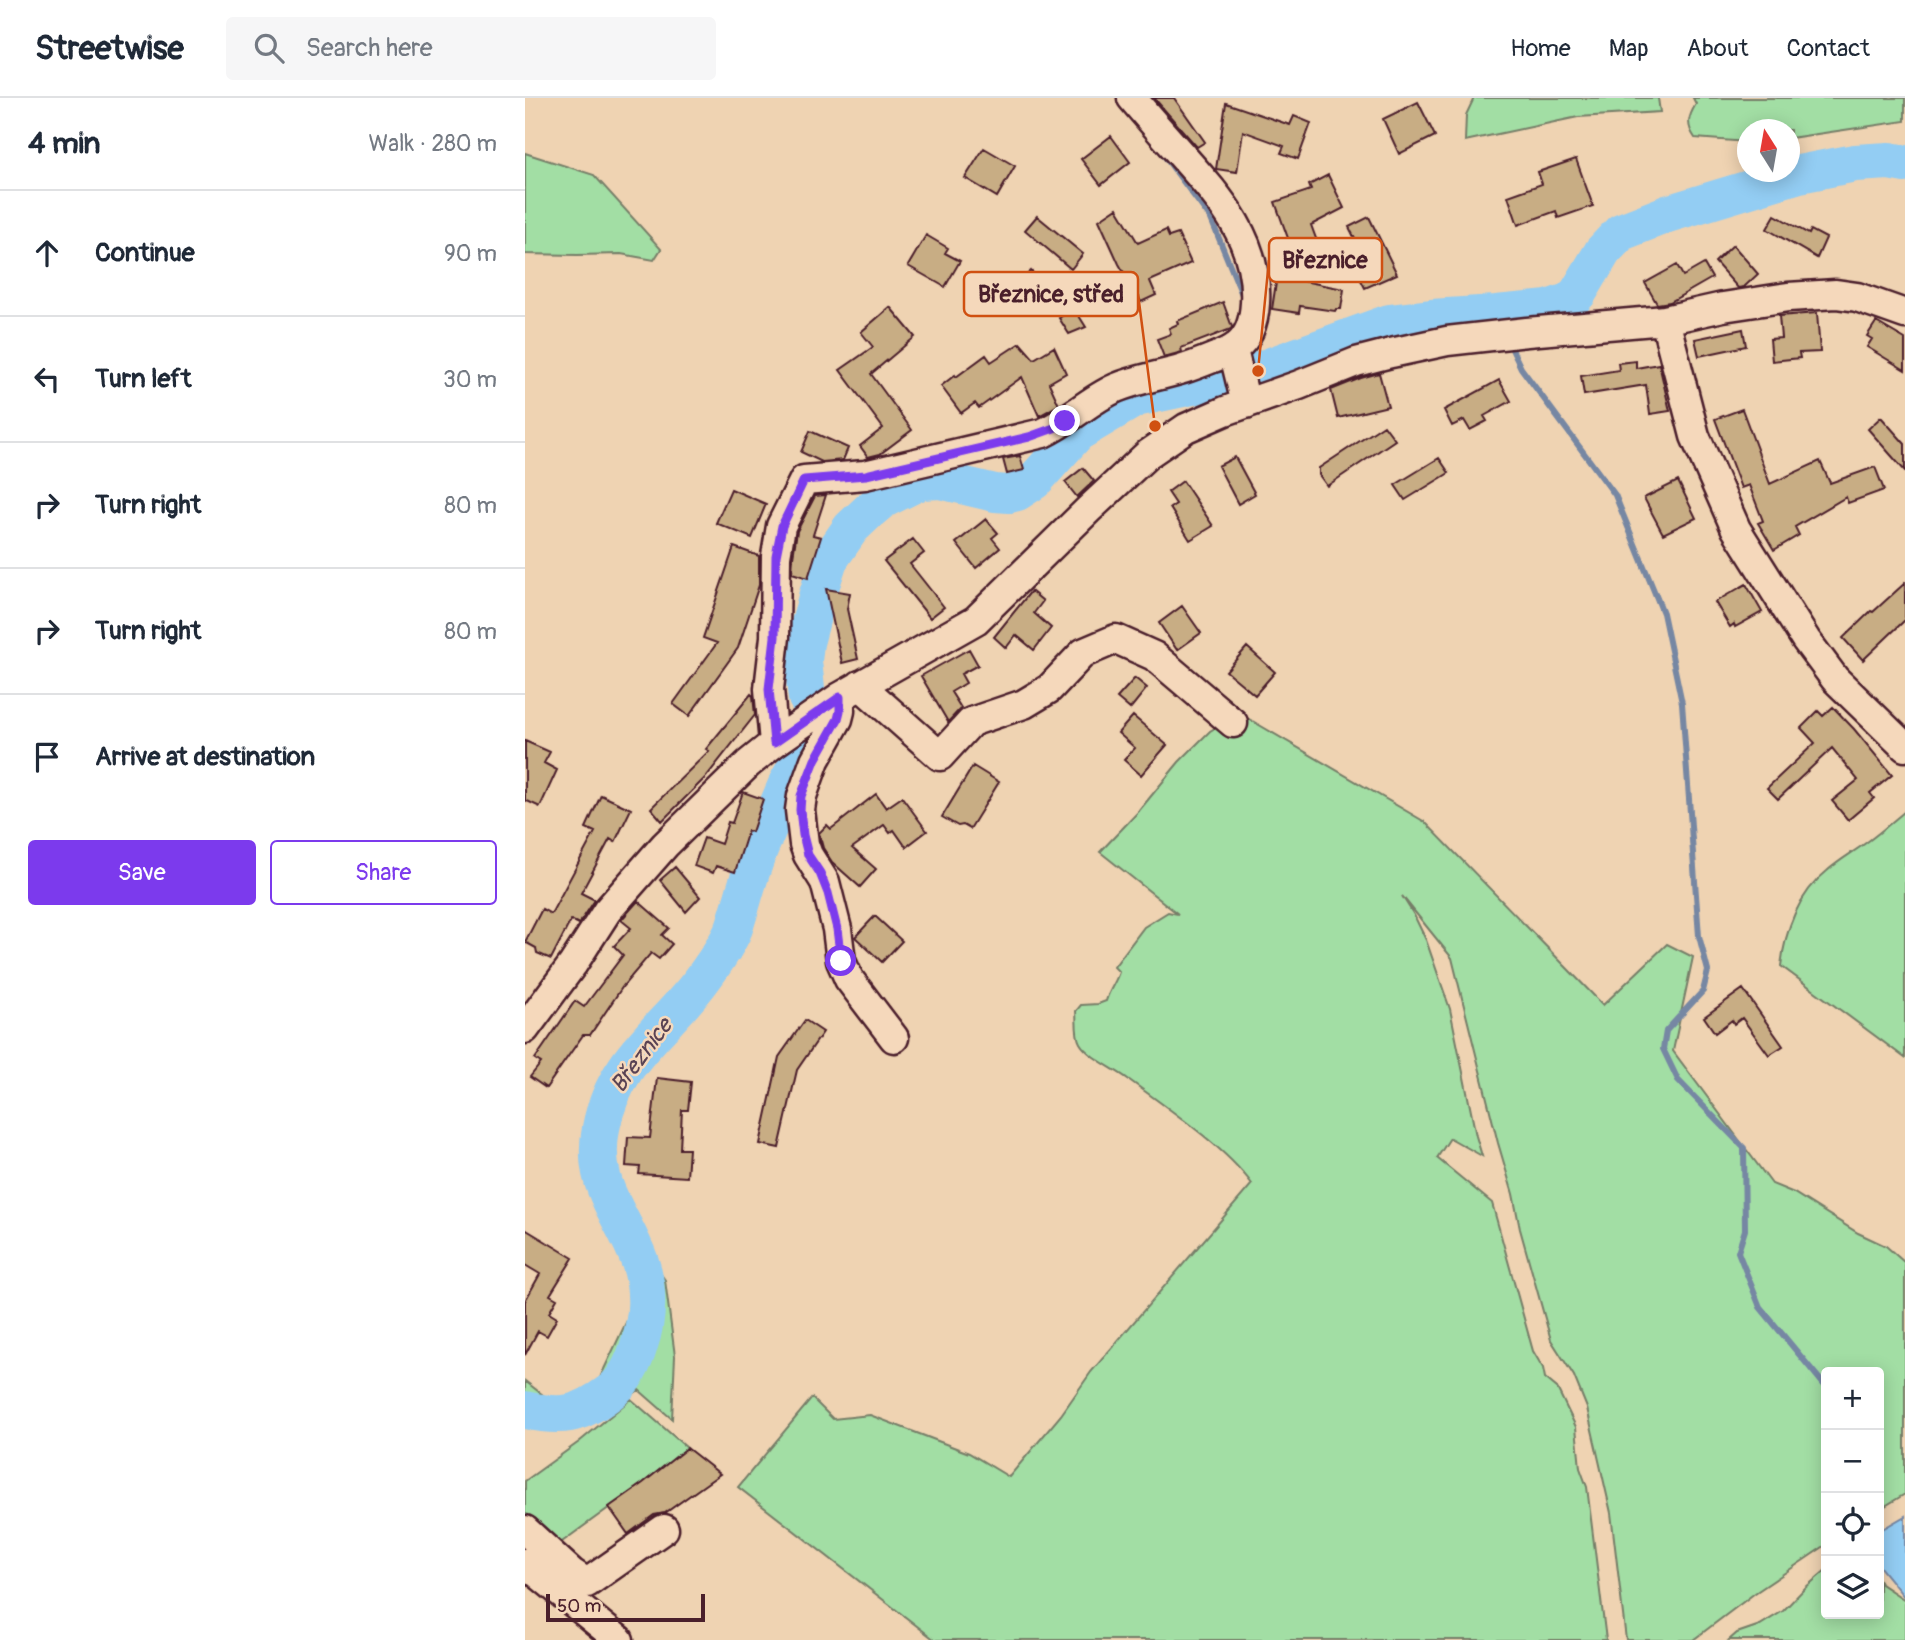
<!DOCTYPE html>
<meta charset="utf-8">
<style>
body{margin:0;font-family:Pangolin,sans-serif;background:#f6f6f7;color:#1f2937}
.controls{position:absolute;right:21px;bottom:21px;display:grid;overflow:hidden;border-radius:7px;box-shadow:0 4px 18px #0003}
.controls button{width:63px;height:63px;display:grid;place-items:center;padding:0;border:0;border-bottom:2px solid #e0e1e3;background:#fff;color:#1f2937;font:35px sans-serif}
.compass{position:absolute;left:1212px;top:21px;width:63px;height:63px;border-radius:50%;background:#fff;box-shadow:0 4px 18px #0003;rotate:349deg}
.scale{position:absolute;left:21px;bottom:18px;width:159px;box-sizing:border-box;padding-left:7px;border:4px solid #4a1f2b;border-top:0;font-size:19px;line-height:24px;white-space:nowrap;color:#4a1f2b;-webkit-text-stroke:5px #f5d8bb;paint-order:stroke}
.stop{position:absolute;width:21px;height:21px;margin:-16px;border:5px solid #7c3aed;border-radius:50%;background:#fff}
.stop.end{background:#7c3aed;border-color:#fff;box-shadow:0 2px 7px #0008}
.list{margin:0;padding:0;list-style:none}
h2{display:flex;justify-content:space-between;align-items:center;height:91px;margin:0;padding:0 28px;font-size:30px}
h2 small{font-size:23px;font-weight:400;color:#747a83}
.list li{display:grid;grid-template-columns:46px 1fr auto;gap:21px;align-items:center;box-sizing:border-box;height:126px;padding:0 28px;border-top:2px solid #e0e1e3}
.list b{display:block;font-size:26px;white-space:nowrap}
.list em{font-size:23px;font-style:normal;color:#747a83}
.actions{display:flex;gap:14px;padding:21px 28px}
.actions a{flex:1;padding:16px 0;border:2px solid #7c3aed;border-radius:7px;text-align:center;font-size:24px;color:#7c3aed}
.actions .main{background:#7c3aed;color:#fff}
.icon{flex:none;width:38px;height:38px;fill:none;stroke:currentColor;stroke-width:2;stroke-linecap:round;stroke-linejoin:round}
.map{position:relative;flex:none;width:1380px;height:1542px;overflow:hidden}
header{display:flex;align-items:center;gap:42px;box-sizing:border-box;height:98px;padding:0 35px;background:#fff;border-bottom:2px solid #e0e1e3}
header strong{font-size:33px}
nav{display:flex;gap:38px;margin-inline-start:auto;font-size:24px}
.search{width:490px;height:63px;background:#f6f6f7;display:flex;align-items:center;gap:18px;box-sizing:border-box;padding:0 24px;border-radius:7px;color:#747a83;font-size:26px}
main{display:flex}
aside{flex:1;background:#fff}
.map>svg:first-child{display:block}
.green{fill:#a2dea4;stroke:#767e68;stroke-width:2}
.water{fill:#93cdf3;stroke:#7687a3;stroke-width:2}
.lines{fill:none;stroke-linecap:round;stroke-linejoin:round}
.stream{stroke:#7687a3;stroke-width:6}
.river{stroke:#93cdf3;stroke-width:38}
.building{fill:#c8ad84;stroke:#4a1f2b;stroke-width:2}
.minor-casing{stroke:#4a1f2b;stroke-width:33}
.minor{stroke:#f5d8bb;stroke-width:28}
.route{stroke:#7c3aed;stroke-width:9}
.labels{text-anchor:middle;stroke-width:5;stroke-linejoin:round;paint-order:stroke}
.water-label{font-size:23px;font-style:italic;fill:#594253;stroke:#f5d8bb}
.leader{fill:none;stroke:#d05011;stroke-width:2.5}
.callout-dot{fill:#d05011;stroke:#f5d8bb;stroke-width:2.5}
.callout{fill:#f5d8bb;stroke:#d05011;stroke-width:2.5}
.callout-label{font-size:23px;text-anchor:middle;font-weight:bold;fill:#4a1f2b}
</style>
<header>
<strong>Streetwise</strong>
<div class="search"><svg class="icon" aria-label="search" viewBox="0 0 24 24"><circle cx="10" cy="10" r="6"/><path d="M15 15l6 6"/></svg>Search here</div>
<nav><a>Home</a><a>Map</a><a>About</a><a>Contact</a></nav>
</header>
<main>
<aside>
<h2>4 min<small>Walk · 280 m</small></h2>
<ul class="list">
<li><svg class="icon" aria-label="ahead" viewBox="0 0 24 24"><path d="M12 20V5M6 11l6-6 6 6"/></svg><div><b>Continue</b></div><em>90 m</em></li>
<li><svg class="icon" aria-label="left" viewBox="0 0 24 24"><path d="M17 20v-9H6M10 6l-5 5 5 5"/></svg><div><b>Turn left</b></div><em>30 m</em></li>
<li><svg class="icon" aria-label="right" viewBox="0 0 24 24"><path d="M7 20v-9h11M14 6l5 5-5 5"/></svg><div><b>Turn right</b></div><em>80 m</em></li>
<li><svg class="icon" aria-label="right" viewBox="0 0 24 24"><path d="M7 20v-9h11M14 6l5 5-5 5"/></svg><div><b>Turn right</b></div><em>80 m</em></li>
<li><svg class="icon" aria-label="arrive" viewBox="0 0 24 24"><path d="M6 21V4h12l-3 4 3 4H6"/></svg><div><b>Arrive at destination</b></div></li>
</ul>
<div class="actions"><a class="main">Save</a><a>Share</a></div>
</aside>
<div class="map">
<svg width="1380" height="1542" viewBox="0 0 1380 1542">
<rect width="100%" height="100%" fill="#efd3b2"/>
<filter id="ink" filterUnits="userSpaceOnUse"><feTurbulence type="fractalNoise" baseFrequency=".0143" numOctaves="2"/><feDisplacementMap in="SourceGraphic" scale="14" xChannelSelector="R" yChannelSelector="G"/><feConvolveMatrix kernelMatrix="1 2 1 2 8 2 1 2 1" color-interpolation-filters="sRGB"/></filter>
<g filter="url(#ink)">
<!-- green -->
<path class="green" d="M 949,0 L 1133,0 L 1135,14 L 1053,19 L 940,43 L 941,17 Z
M 1168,0 L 1380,0 L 1380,23 L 1265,40 L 1265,32 L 1223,32 L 1222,44 L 1170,40 C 1161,27 1163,19 1171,6 Z
M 0,55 L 69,77 L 136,151 L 129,162 L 96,156 L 52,157 L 0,156 Z
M 712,614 L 900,724 L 1078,907 L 1142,846 L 1168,859 L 1148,953 L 1247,1086 L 1269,1095 L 1333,1135 L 1361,1148 L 1380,1165 L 1380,1396 L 1355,1411 L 1354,1410 L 1354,1274 L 1301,1274 L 1301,1447 L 1230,1495 L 1168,1542 L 1101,1542 L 1086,1415 L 1062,1310 L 1049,1278 L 1026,1242 L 995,1131 L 988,1096 L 973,1045 L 927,860 L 877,798 L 889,817 L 901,842 L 925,911 L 951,1038 L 957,1058 L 925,1040 L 912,1060 L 967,1105 L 1008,1253 L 1018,1270 L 1020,1280 L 1032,1290 L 1051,1329 L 1055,1370 L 1062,1389 L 1081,1542 L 410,1542 L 213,1389 L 287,1300 L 308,1321 L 345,1317 L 444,1355 L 484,1379 L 536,1317 L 566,1274 L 727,1086 C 699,1048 641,1009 603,981 C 590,971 563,959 555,945 C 550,937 552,923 551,913 L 556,907 L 573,906 L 581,903 C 584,892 591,884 594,874 L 589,869 L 619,829 L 643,814 L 653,816 L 575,754 L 613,714 L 654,664 L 685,633 L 690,630 L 699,631 Z
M 1380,713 L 1380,960 L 1256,868 C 1260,833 1273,796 1302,773 C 1314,762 1329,754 1342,744 C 1355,735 1367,724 1380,713 Z
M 128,1164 L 140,1182 L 150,1258 L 147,1321 L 114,1292 L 76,1318 L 39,1329 L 0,1325 L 0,1283 L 31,1307 L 73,1284 L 105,1216 L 103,1171 Z
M 106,1301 L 162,1350 L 118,1385 L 30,1449 L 0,1423 L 0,1383 L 54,1344 Z
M 1301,1472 L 1301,1516 L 1354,1516 L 1354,1481 L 1356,1486 L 1380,1502 L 1380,1542 L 1204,1542 L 1212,1535 L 1235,1527 L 1258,1513 L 1280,1490 Z"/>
<!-- water -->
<path class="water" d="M 1380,1418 L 1380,1500 L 1354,1468 L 1354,1433 Z"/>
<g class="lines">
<!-- stream -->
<path class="stream" d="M 634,51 L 686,121 L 718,199
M 971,216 L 976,228
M 984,245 L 996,270 L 1090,397 L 1138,515 L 1157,605 L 1174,838 L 1183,873 L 1178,893 L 1141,933 L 1138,951 L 1153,982 L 1219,1050 L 1220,1132 L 1213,1154 L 1235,1209 L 1301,1289
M 724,273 L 729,258"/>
<!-- river -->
<path class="river" d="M 282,600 L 278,563 L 280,545 L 292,499 L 304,462 L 326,430 L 344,413 L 357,402 L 389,386 L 397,383 L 415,382 L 470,395 L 484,396 L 492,394 L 509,383 L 552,335 L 611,300 L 724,276 L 864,225 L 906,220 L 971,216 L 1023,211 L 1045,203 L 1053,195 L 1078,153 L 1096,134 L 1142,116 L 1274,76 L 1330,65 L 1364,63 L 1380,66
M 0,1312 C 37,1320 53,1318 84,1295 C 99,1284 109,1265 114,1247 C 123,1221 124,1190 115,1164 C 97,1114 65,1089 76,1030 C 89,960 141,932 179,879 C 190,864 202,847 209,830 C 218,803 224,775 235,749 C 244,728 253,707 262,686 C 271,667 286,650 287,628"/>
</g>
<!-- building -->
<path class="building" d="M 629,0 L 649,0 L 680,44 L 672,49 Z
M 893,4 L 910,38 L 874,56 L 858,21 Z
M 701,5 L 765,27 L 769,18 L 786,25 L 773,61 L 756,55 L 759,48 L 718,33 L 712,74 L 691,71 Z
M 586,38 L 605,64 L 576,87 L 556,61 Z
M 459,50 L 490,68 L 472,99 L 440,80 Z
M 1051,61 L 1068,108 L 1033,120 L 1031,113 L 993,127 L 983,98 L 1017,86 L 1013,74 Z
M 803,77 L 819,110 L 786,127 L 793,146 L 768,154 L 750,104 L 786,92 L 784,87 Z
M 592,110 L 613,145 L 641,132 L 644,139 L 653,136 L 666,165 L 625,183 L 631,197 L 616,204 L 594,166 L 574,122 Z
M 1250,117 L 1284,136 L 1286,132 L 1301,140 L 1292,160 L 1242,131 Z
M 512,118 L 558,156 L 546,171 L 500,132 Z
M 844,119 L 872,176 L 840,190 L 833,176 L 844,169 L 824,129 Z
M 401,137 L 423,150 L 420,155 L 435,163 L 420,189 L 383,168 Z
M 1208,147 L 1233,176 L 1219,189 L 1213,190 L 1190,164 Z
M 1179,166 L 1187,180 L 1145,204 L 1132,206 L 1120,185 L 1152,167 L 1158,178 Z
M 506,173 L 524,193 L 508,205 L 492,186 Z
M 752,178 L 819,191 L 816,211 L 811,211 L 810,213 L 775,208 L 774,215 L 747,211 Z
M 698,204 L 707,229 L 706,231 L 656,250 L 657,254 L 639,259 L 632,241 L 646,236 L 644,230 L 653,226 L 652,223 Z
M 365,209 L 390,239 L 346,276 L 387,332 L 355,356 L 343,359 L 335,348 L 358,330 L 315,272 L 348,249 L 336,234 Z
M 549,210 L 561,229 L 544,236 L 534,220 Z
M 1292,215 L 1295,254 L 1274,255 L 1275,260 L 1247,263 L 1245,241 L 1256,240 L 1254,218 Z
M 1351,224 L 1380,241 L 1380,272 L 1342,249 L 1347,241 L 1342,238 Z
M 1218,231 L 1221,248 L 1174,258 L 1170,241 Z
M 495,245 L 509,261 L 529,249 L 541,275 L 524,285 L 534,307 L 514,318 L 497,279 L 454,310 L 450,305 L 436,315 L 416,288 L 430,277 L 431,279 L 461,257 L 466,264 Z
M 1111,263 L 1111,270 L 1134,266 L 1145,313 L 1125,316 L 1121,287 L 1059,297 L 1056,278 L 1094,272 L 1093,265 Z
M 854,275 L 863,308 L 813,320 L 806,292 L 836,280 Z
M 974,282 L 986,303 L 959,318 L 962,323 L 945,332 L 939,322 L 927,328 L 919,312 Z
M 1217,311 L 1245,386 L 1295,363 L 1305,385 L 1350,369 L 1359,392 L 1323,405 L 1321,399 L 1270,429 L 1274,437 L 1249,452 L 1233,425 L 1238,423 L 1224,387 L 1216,390 L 1190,321 Z
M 1356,319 L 1380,346 L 1380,373 L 1343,331 Z
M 859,327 L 870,342 L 802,388 L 794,377 L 794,370 Z
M 285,333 L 323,350 L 318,362 L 297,364 L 276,354 Z
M 495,358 L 499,372 L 482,376 L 478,361 Z
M 710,359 L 730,396 L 713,406 L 693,368 Z
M 914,360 L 924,375 L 880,402 L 870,387 Z
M 558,370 L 569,383 L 552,399 L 540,384 Z
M 658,383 L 688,428 L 665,442 L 645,410 L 651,406 L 643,394 Z
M 1153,383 L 1171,420 L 1138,436 L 1119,400 Z
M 206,391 L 241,406 L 227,440 L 191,425 Z
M 301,397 L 288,437 L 296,439 L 283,480 L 267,475 L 268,459 L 272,433 L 290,398 Z
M 461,421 L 473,435 L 467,440 L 475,450 L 451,470 L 431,445 Z
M 388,441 L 399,455 L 385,466 L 419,509 L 405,520 L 359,463 Z
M 209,449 L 234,458 L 234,487 L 213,550 L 164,618 L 148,606 L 192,545 L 178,540 Z
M 1380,485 L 1380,522 L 1338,562 L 1318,540 L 1346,513 L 1348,514 Z
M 1221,486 L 1237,514 L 1210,529 L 1209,526 L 1205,529 L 1190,504 Z
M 301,491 L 325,495 L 322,511 L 333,561 L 317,565 Z
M 506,493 L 518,503 L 509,515 L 526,530 L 509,552 L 491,537 L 481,550 L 469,539 Z
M 657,508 L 676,535 L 652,552 L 634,525 Z
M 722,549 L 750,574 L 730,597 L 701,573 Z
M 444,551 L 453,567 L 436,576 L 441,585 L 426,594 L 436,610 L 423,624 L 396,578 Z
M 610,580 L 622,590 L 605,611 L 592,600 Z
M 226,596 L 228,598 L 230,617 L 181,679 L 137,723 L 126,710 L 184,653 L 181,651 Z
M 1308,609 L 1329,631 L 1367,677 L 1345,695 L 1349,700 L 1323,722 L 1307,703 L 1333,682 L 1307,650 L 1253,701 L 1242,690 L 1290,645 L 1276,630 L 1293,613 L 1298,618 Z
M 608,618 L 642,647 L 616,677 L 599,662 L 610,650 L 593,635 Z
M 0,643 L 25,654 L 19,665 L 32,672 L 15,709 L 0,702 Z
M 448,668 L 474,684 L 445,731 L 438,727 L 433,728 L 417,719 Z
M 218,694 L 238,701 L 227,734 L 223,733 L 210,774 L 191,768 L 188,775 L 169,768 L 179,740 L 196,746 L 203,724 L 207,725 Z
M 351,696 L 361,710 L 377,699 L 402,733 L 381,749 L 369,732 L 365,735 L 359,727 L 327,750 L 351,771 L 335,789 L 307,764 L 298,750 L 294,735 L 302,727 L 306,731 Z
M 76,697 L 106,711 L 90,744 L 85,741 L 56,795 L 70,802 L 54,826 L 46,822 L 26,861 L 12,855 L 11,850 L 0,844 L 17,811 L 26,816 L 70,734 L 61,730 Z
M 150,769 L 175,799 L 161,814 L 135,782 Z
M 113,803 L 144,830 L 137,837 L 147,846 L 134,861 L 126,855 L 98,888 L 65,937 L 58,937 L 21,990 L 5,979 L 16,965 L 10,961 L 50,903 L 59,909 L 98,857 L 89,848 L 106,830 L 96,822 Z
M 350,818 L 377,843 L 357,864 L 330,839 Z
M 1218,891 L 1258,948 L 1244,957 L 1217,920 L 1209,926 L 1207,922 L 1190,935 L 1179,919 Z
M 280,922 L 298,934 L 272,972 L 254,1050 L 235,1046 L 254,959 Z
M 132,980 L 166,984 L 163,1012 L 157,1012 L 155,1051 L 164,1051 L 162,1079 L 114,1076 L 115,1069 L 101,1068 L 103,1039 L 125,1040 Z
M 0,1131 L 48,1160 L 25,1197 L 32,1201 L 24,1215 L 32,1220 L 22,1238 L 13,1233 L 0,1257 L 0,1203 L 15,1176 L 0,1167 Z
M 162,1350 L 195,1376 L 140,1415 L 129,1417 L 103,1436 L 84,1409 L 118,1385 Z"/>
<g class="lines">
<defs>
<path id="minor" d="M 1140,222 L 1170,338 L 1211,431 L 1281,542 L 1310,581 L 1380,649
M 708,252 L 721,306
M 335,587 L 415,658 L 446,624 L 499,606 L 524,591 L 558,555 L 591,541 L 629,558 L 708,625
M 315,599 L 315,613 L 313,621 L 290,662 L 277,698 L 275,712 L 279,746 L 283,757 L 300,784 L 312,831 L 316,863 L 324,881 L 369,940
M 249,645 L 244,591 L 250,539 L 251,458 L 256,428 L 279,382 L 340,377 L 518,335 C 544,323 564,302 591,290 C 612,281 636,278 658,271 C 668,268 678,264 688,260 C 696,257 705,254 712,248 C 725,238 729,222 730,205 C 734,141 692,97 653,53 C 637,35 622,18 607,0
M 0,931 L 48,866 L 82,813 L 140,747 L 223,666 L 249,645 L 315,599 L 451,522 L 563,412 L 623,356 L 661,330 L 700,313 L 774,287 L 831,264 L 866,255 L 922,243 L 1002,234 L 1140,222 L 1198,209 L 1263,199 L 1311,196 L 1332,199 L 1380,216
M 0,1432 L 47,1475 L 62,1485 L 139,1431
M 0,1465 L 94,1542"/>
</defs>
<!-- minor casing -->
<use href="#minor" class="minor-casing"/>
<!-- minor -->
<use href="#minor" class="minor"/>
</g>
</g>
<g class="lines" filter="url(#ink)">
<!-- route -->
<path class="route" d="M 316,863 L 312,831 L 303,795 L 295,775 L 283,757 L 278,737 L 275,712 L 276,698 L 290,662 L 313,621 L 315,613 L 315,599 L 249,645 L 244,591 L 250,539 L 251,458 L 257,428 L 279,382 L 341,377 L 504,339 L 529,330 L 540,323"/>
</g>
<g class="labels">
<!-- water labels -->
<g class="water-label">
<text transform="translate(116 957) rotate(-53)" y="8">Březnice</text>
</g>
</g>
<!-- callouts -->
<path class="leader" d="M733 273L744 162M630 328L613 196"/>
<g class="callout-dot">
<circle cx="733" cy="273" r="7"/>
<circle cx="630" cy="328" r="7"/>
</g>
<g class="callout">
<rect x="744" y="140" width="113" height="44" rx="7"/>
<rect x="439" y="174" width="174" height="44" rx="7"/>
</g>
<g class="callout-label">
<text x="800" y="170">Březnice</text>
<text x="526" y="204">Březnice, střed</text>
</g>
</svg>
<div class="controls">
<button>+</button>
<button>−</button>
<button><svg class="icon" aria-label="locate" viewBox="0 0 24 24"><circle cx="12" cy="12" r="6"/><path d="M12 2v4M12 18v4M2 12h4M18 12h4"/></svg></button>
<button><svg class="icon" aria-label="layers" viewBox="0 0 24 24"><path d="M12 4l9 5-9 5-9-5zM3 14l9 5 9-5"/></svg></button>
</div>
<svg class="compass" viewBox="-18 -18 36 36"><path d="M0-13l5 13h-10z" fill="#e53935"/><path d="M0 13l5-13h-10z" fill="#747a83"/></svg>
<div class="scale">50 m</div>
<div class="stop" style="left:316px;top:863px"></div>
<div class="stop end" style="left:540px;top:323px"></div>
</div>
</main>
